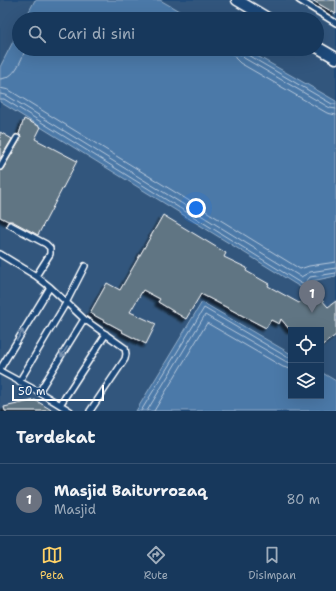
<!DOCTYPE html>
<html lang="id">
<style>
body{margin:0;font-family:"Shantell Sans",sans-serif;background:#244365;color:#f1f3f6}
.controls{position:absolute;right:12px;bottom:12px;display:grid;overflow:hidden;border-radius:0px;box-shadow:0 4px 16px #0002}
.controls button{width:36px;height:36px;display:grid;place-items:center;padding:0;border:0;border-bottom:1px solid #365272;background:#17385c;color:#f1f3f6;font:20px sans-serif}
.scale{position:absolute;left:12px;bottom:10px;width:92px;box-sizing:border-box;padding-left:4px;border:2px solid #fff;border-top:0;font-size:11px;line-height:14px;white-space:nowrap;color:#fff;-webkit-text-stroke:3px #1f4a7a;paint-order:stroke}
.you{position:absolute;left:196px;top:208px;width:14px;height:14px;margin:-10px;border:3px solid #fff;border-radius:50%;background:#1a73e8;box-shadow:0 0 0 6px #1a73e833}
.badge{display:grid;place-items:center;width:26px;height:26px;border-radius:50%;background:#ffd166;color:#fff;font-size:13px;font-weight:700}
.pin{position:absolute;translate:-50% -33px;filter:drop-shadow(0 1px 2px #0008)}
.pin::after{content:'';position:absolute;top:21px;width:14px;height:12px;background:inherit;clip-path:polygon(0 0,100% 0,50% 100%)}
.list{margin:0;padding:0;list-style:none}
h2{display:flex;justify-content:space-between;align-items:center;height:52px;margin:0;padding:0 16px;font-size:17px}
h2 small{font-size:13px;font-weight:400;color:#9eacbb}
.list li{display:grid;grid-template-columns:26px 1fr auto;gap:12px;align-items:center;box-sizing:border-box;height:72px;padding:0 16px;border-top:1px solid #365272}
.list b{display:block;font-size:15px;white-space:nowrap}
.list p{margin:0;font-size:13px;white-space:nowrap;color:#9eacbb}
.list em{font-size:13px;font-style:normal;color:#9eacbb}
.icon{flex:none;width:22px;height:22px;fill:none;stroke:currentColor;stroke-width:2;stroke-linecap:round;stroke-linejoin:round}
.map{position:relative;flex:none;width:336px;height:411px;overflow:hidden}
.search{position:absolute;background:#17385c;box-shadow:0 4px 16px #0002;left:12px;right:12px;top:12px;height:44px;display:flex;align-items:center;gap:10px;box-sizing:border-box;padding:0 14px;border-radius:22px;color:#9eacbb;font-size:15px}
.sheet{height:124px;background:#17385c}
nav{display:flex;justify-content:space-around;align-items:center;box-sizing:border-box;height:56px;border-top:1px solid #365272;background:#17385c;font-size:11px;color:#9eacbb}
nav a{display:grid;justify-items:center;gap:2px}
nav .on{color:#ffd166}
.map>svg:first-child{display:block}
.built{fill:#33577d;fill-rule:evenodd}
.water{fill:#4c79a8;stroke:#94afcb}
.lines{fill:none;stroke-linecap:round;stroke-linejoin:round}
.shore{stroke:#b7c9dc;stroke-width:1}
.building{fill:#617483;stroke:#fff;filter:url(#shadow)}
.service-casing{stroke:#fff;stroke-width:8}
.minor-casing{stroke:#fff;stroke-width:13}
.service{stroke:#1f4a7a;stroke-width:5}
.minor{stroke:#1f4a7a;stroke-width:10}
.oneway{stroke:#7992af}
</style>
<div class="map">
<svg width="336" height="411" viewBox="0 0 336 411">
<defs>
<filter id="shadow"><feDropShadow dx="-3.5" dy="3.5" stdDeviation="1" flood-color="#0009"/></filter>
</defs>
<rect width="100%" height="100%" fill="#1f4a7a"/>
<filter id="ink" filterUnits="userSpaceOnUse"><feTurbulence type="fractalNoise" baseFrequency=".025" numOctaves="2"/><feDisplacementMap in="SourceGraphic" scale="8" xChannelSelector="R" yChannelSelector="G"/><feConvolveMatrix kernelMatrix="1 2 1 2 8 2 1 2 1" color-interpolation-filters="sRGB"/></filter>
<g filter="url(#ink)">
<!-- built -->
<path class="built" d="M 0,0 L 336,0 L 336,411 L 0,411 ZM 19,19 L 317,19 L 317,49 L 19,49 ZM 291,330 L 321,330 L 321,396 L 291,396 Z"/>
<!-- water -->
<path class="water" d="M 35,0 L 160,0 L 193,19 L 25,19 Z
M 19,30 L 19,49 L 245,49 L 336,101 L 336,276 L 312,281 L 305,290 L 0,102 L 0,67 Z
M 202,302 L 291,354 L 291,396 L 321,396 L 321,372 L 336,381 L 336,411 L 136,411 Z"/>
<g class="lines">
<!-- shore -->
<path class="shore" d="M 233,49 L 235,58 L 240,63 L 327,113 L 336,115
M 239,49 L 240,54 L 244,58 L 330,108 L 336,109
M 244,49 L 246,54 L 332,104 L 336,104
M 0,79 C 16,78 20,61 26,49
M 0,88 L 9,90 L 300,269 L 309,266 L 336,262
M 0,94 L 6,95 L 301,277 L 310,272 L 336,268
M 0,99 L 4,99 L 302,284 L 305,283 L 310,277 L 336,273
M 141,411 L 204,308 L 287,357 L 291,357
M 147,411 L 205,315 L 285,361 L 291,363
M 154,411 L 207,323 L 283,367 L 291,369"/>
</g>
<!-- building -->
<path class="building" d="M 312,0 L 336,0 L 336,14 Z
M 24,119 L 41,127 L 35,139 L 77,161 L 38,235 L 12,221 L 8,221 L 0,217 L 0,171 L 3,169 L 20,140 L 21,136 L 19,134 Z
M 0,132 L 12,139 L 0,159 Z
M 163,215 L 226,253 L 224,257 L 247,268 L 246,271 L 269,284 L 268,286 L 299,303 L 313,290 L 328,307 L 336,301 L 336,335 L 321,346 L 321,330 L 290,330 L 281,319 L 279,324 L 271,320 L 266,328 L 201,294 L 186,319 L 158,302 L 160,299 L 143,290 L 130,312 L 156,324 L 146,344 L 122,332 L 123,331 L 90,313 L 107,283 L 120,290 Z
M 35,400 L 53,411 L 5,411 L 4,407 Z"/>
<g class="lines">
<defs>
<path id="service" d="M 299,0 L 336,23
M 0,167 L 17,138
M 10,225 L 46,244 L 50,248 L 50,254 L 36,276
M 0,254 L 36,276 L 50,287 L 0,369
M 50,287 L 84,319 L 125,348 L 126,354 L 125,359 L 90,411
M 0,371 L 39,392 L 70,411
M 19,382 L 66,303 L 85,266
M 39,392 L 84,319
M 60,405 L 106,334"/>
<path id="minor" d="M 237,0 L 269,19
M 317,47 L 336,58"/>
</defs>
<!-- service casing -->
<use href="#service" class="service-casing"/>
<!-- minor casing -->
<use href="#minor" class="minor-casing"/>
<!-- service -->
<use href="#service" class="service"/>
<!-- minor -->
<use href="#minor" class="minor"/>
</g>
<!-- one-way arrows -->
<defs><path id="oneway-shaft" d="M-6 0H5M1.5-3L5.5 0L1.5 3" fill="none" stroke-width="1.6" stroke-linecap="round" stroke-linejoin="round"/></defs>
<g class="oneway">
<use href="#oneway-shaft" transform="translate(20 335) rotate(-58)"/>
<use href="#oneway-shaft" transform="translate(64 352) rotate(122)"/>
</g>
</g>
</svg>
<div class="controls">
<button><svg class="icon" aria-label="locate" viewBox="0 0 24 24"><circle cx="12" cy="12" r="6"/><path d="M12 2v4M12 18v4M2 12h4M18 12h4"/></svg></button>
<button><svg class="icon" aria-label="layers" viewBox="0 0 24 24"><path d="M12 4l9 5-9 5-9-5zM3 14l9 5 9-5"/></svg></button>
</div>
<div class="scale">50 m</div>
<div class="you"></div>
<div class="pin badge" style="left:312px;top:313px;background:#6b7280">1</div>
<div class="search"><svg class="icon" aria-label="search" viewBox="0 0 24 24"><circle cx="10" cy="10" r="6"/><path d="M15 15l6 6"/></svg>Cari di sini</div>
</div>
<section class="sheet">
<h2>Terdekat<small></small></h2>
<ul class="list">
<li><span class="badge" style="background:#6b7280">1</span><div><b>Masjid Baiturrozaq</b><p>Masjid</p></div><em>80 m</em></li>
</ul>
</section>
<nav>
<a class="on"><svg class="icon" aria-label="map" viewBox="0 0 24 24"><path d="M3 6l6-2 6 2 6-2v14l-6 2-6-2-6 2zM9 4v14M15 6v14"/></svg>Peta</a>
<a><svg class="icon" aria-label="directions" viewBox="0 0 24 24"><path d="M12 3l9 9-9 9-9-9zM9 14v-3h6M13 9l2 2-2 2"/></svg>Rute</a>
<a><svg class="icon" aria-label="saved" viewBox="0 0 24 24"><path d="M7 4h10v16l-5-4-5 4z"/></svg>Disimpan</a>
</nav>
